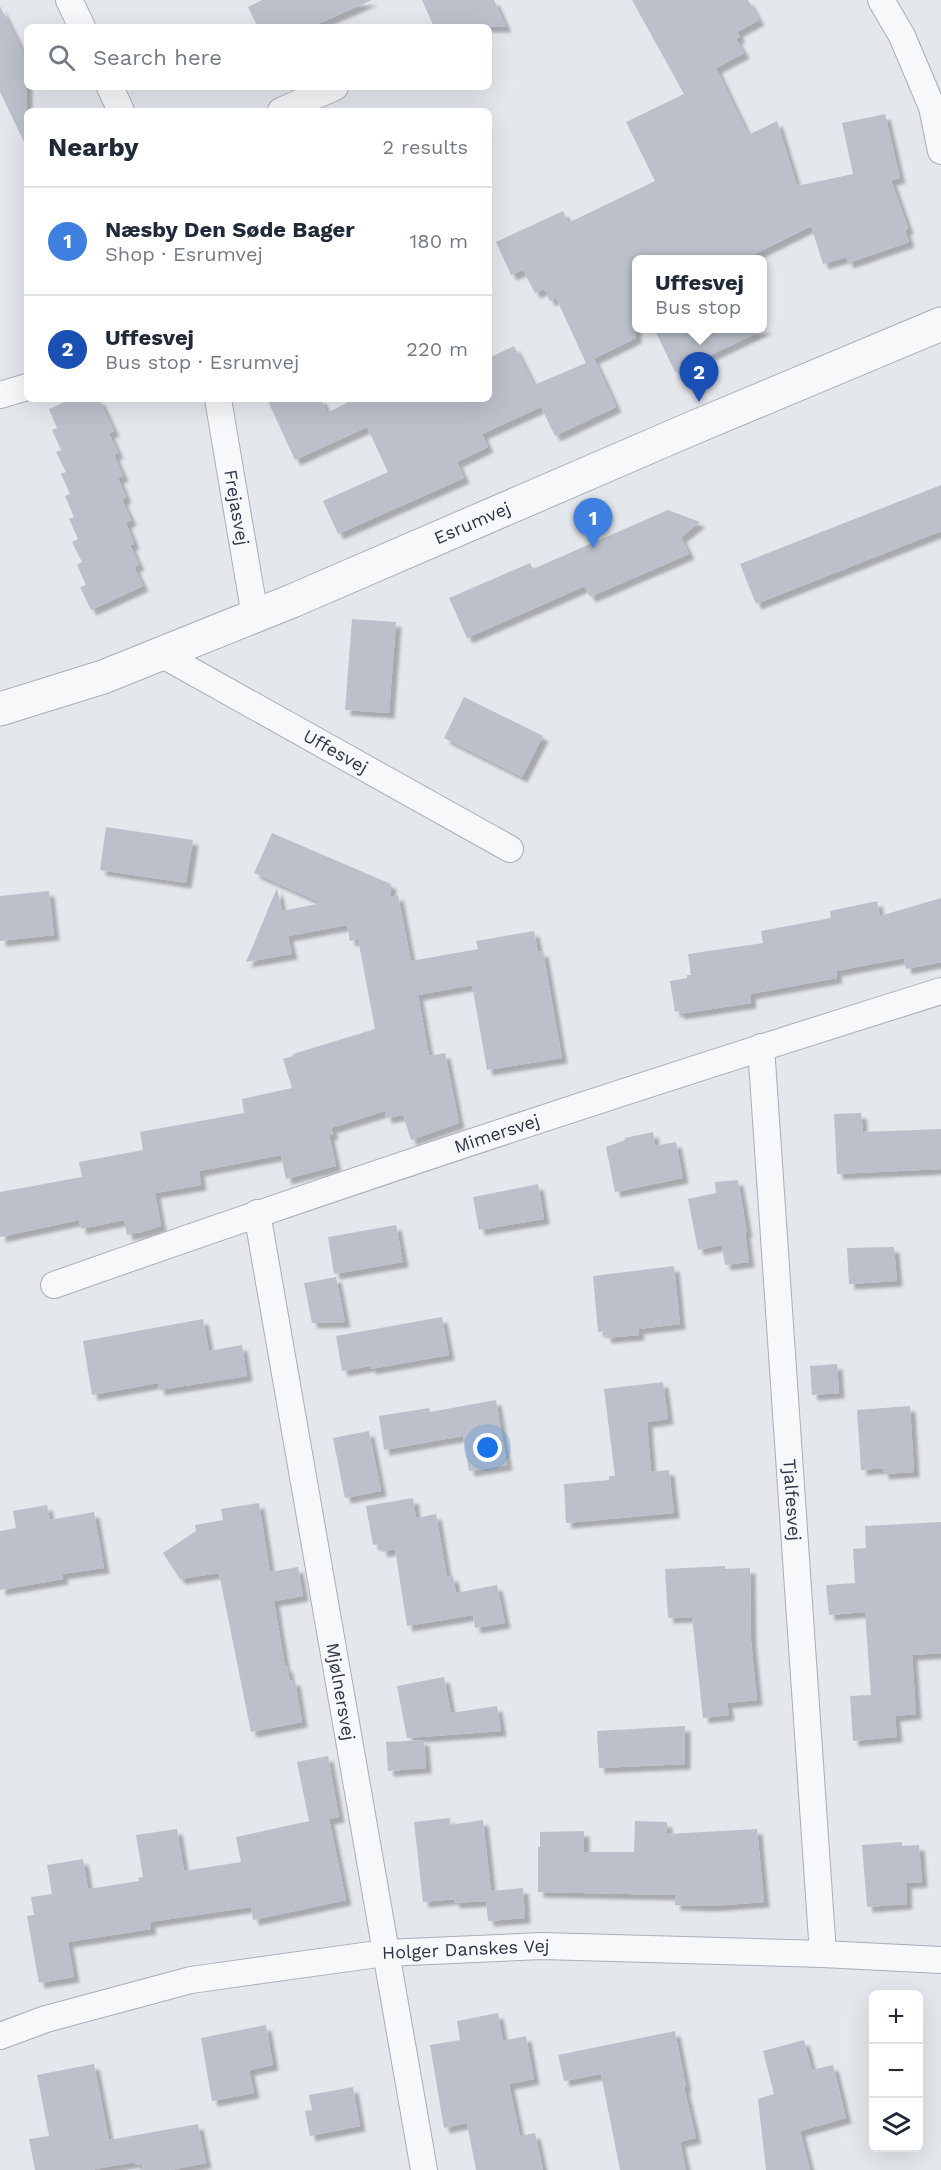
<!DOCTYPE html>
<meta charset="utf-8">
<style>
body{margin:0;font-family:"Work Sans",sans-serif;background:#f6f6f7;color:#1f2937}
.controls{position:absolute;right:18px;bottom:18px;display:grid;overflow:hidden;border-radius:9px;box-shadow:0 6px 24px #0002}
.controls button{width:54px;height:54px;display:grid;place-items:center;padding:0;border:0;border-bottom:2px solid #e0e1e3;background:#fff;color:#1f2937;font:30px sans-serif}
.you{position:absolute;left:488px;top:1448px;width:21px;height:21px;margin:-15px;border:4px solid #fff;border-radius:50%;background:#1a73e8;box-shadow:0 0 0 9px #1a73e833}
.badge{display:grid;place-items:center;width:39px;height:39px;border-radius:50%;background:#d1495b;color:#fff;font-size:20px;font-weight:700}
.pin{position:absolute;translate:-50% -50px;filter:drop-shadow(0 2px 3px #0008)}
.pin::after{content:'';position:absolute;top:32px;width:21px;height:18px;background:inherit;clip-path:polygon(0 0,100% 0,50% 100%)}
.popup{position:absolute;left:632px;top:255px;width:135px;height:78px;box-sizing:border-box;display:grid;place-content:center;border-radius:9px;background:#fff;filter:drop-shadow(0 2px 4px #0005);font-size:20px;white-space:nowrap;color:#747a83}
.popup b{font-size:22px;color:#1f2937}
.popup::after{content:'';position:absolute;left:50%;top:100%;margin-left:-12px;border:12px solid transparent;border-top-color:#fff}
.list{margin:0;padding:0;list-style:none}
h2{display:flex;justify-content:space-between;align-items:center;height:78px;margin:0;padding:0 24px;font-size:26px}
h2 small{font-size:20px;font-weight:400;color:#747a83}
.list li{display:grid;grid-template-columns:39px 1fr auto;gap:18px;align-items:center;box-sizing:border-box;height:108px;padding:0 24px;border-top:2px solid #e0e1e3}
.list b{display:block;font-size:22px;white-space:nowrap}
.list p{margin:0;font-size:20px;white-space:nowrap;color:#747a83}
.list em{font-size:20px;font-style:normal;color:#747a83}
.icon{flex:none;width:33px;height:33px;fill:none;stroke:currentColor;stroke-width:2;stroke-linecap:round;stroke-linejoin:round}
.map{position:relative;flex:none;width:941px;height:2170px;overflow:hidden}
.search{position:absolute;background:#fff;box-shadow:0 6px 24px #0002;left:24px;top:24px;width:468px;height:66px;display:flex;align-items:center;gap:15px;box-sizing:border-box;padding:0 21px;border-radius:9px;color:#747a83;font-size:22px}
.panel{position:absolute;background:#fff;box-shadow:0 6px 24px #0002;left:24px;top:108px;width:468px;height:294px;border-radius:9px}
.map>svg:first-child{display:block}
.building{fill:#bbc0ca;filter:url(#shadow)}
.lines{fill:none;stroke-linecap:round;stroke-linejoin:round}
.minor-casing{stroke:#a9aeb7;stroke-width:28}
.tertiary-casing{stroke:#a9aeb7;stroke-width:35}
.minor{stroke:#f7f8fa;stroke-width:26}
.tertiary{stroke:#f7f8fa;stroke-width:33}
.labels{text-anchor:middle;stroke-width:4.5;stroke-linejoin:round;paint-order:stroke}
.street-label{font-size:18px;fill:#2b3445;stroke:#f4f6f9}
</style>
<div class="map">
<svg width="941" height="2170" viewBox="0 0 941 2170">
<defs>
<filter id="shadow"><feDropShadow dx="5.5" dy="5.5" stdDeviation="1.5" flood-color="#0004"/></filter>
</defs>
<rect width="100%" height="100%" fill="#e4e7ec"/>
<!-- building -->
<path class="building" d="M 262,0 L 372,0 L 311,27 L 258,27 L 248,7 Z
M 422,0 L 494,0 L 506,27 L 434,27 Z
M 632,0 L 748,0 L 759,20 L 737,32 L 740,37 L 736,39 L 744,53 L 716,68 L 748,135 L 777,121 L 797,186 L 853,174 L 842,123 L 885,114 L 900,178 L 891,180 L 908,228 L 905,230 L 909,242 L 848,263 L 846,257 L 823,264 L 811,226 L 743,260 L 636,260 L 636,338 L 589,361 L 594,359 L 616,407 L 555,436 L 541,407 L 482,434 L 488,447 L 457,462 L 464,478 L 338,534 L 323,501 L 388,472 L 367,427 L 295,460 L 267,399 L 321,399 L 327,413 L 354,399 L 489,399 L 489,358 L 514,346 L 534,385 L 586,363 L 556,298 L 550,301 L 544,289 L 535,293 L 523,270 L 511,275 L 496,242 L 563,211 L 568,223 L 655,181 L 626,122 L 684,94 Z
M 0,6 L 27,61 L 27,148 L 0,92 Z
M 654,328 L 767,328 L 675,372 Z
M 71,399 L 99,399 L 114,431 L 109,433 L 118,453 L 114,455 L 123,476 L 118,478 L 126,497 L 122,500 L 131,520 L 126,523 L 134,544 L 130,545 L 139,565 L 134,567 L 143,586 L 91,610 L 80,587 L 86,585 L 77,565 L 82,562 L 72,542 L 78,539 L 69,519 L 74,517 L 65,496 L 70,494 L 61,474 L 66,472 L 56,452 L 61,450 L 52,430 L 57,428 L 49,409 Z
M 941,485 L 941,531 L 756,604 L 740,564 Z
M 668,510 L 700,522 L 681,537 L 689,554 L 590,597 L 585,586 L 467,638 L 449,598 L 530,563 L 533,569 Z
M 352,619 L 396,622 L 389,713 L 345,710 Z
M 464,697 L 543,736 L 522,777 L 444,738 Z
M 106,827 L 193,840 L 186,883 L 100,870 Z
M 272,833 L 391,884 L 390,897 L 398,895 L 411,961 L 478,949 L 476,941 L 534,931 L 538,952 L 543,951 L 562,1058 L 487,1070 L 472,985 L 418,995 L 429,1056 L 445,1053 L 459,1123 L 411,1140 L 403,1115 L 386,1118 L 385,1111 L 331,1128 L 333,1134 L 329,1135 L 336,1166 L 286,1179 L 281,1155 L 199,1171 L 201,1185 L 155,1193 L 161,1226 L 142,1232 L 127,1235 L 124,1220 L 81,1229 L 79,1220 L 0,1237 L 0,1192 L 82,1177 L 79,1162 L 143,1150 L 140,1132 L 244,1113 L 242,1099 L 292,1088 L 283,1059 L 293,1056 L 293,1054 L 375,1029 L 358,939 L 350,941 L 347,925 L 288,936 L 292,954 L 246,962 L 277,888 L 282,911 L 322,903 L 254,873 Z
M 49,891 L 54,935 L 0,941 L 0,896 Z
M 941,898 L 941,962 L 906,969 L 904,958 L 836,971 L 837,978 L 750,994 L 751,1003 L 679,1014 L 679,1011 L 675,1012 L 670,981 L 687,978 L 687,975 L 691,975 L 688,954 L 763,943 L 761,931 L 831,918 L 830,911 L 877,901 L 880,916 Z
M 861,1113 L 863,1132 L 941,1129 L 941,1169 L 837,1174 L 834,1114 Z
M 653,1132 L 655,1146 L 676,1142 L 683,1178 L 615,1192 L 606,1147 L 625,1140 L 625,1138 Z
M 738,1180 L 747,1232 L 745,1232 L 749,1262 L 725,1265 L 722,1245 L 698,1250 L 688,1199 L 716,1193 L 715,1182 Z
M 538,1184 L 544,1219 L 479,1230 L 473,1197 Z
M 396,1225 L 403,1262 L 334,1274 L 328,1237 Z
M 894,1247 L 897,1281 L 849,1284 L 847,1248 Z
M 674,1266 L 680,1324 L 638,1329 L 639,1335 L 606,1338 L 605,1331 L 598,1332 L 593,1276 Z
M 336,1277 L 345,1322 L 312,1323 L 304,1283 Z
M 442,1317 L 449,1355 L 370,1369 L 370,1366 L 342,1371 L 336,1336 Z
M 203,1319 L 209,1351 L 242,1345 L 247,1376 L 159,1390 L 158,1383 L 92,1395 L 83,1341 Z
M 837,1364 L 839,1393 L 812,1395 L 810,1366 Z
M 663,1382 L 668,1419 L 647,1422 L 651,1472 L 669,1470 L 674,1513 L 566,1523 L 564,1484 L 609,1480 L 609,1476 L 615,1476 L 604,1389 Z
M 496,1400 L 507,1465 L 469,1471 L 463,1436 L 384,1450 L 379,1416 L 429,1408 L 430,1412 Z
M 910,1406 L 914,1472 L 883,1474 L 883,1468 L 861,1470 L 857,1410 Z
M 369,1431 L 381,1491 L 345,1498 L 333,1438 Z
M 413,1498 L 416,1518 L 436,1514 L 447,1577 L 453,1576 L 456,1593 L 497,1585 L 505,1623 L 475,1628 L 473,1615 L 407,1626 L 395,1549 L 382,1552 L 380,1544 L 373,1545 L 366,1506 Z
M 259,1503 L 270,1572 L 298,1567 L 303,1596 L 274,1601 L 285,1667 L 287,1666 L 290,1681 L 295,1680 L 302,1722 L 251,1732 L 219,1573 L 180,1579 L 163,1553 L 196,1531 L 195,1525 L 223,1520 L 221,1509 Z
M 47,1505 L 50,1520 L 94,1512 L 104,1568 L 62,1574 L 63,1579 L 0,1590 L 0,1531 L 16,1528 L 13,1511 Z
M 941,1522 L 941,1653 L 912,1655 L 916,1714 L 895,1716 L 897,1737 L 853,1741 L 850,1696 L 871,1695 L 865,1612 L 829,1615 L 826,1585 L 855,1583 L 853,1549 L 866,1548 L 865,1526 Z
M 725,1566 L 725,1569 L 750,1568 L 751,1641 L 757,1700 L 727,1703 L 729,1715 L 703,1718 L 692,1617 L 668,1618 L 665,1569 Z
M 444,1677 L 451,1713 L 497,1706 L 501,1731 L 407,1738 L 397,1686 Z
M 685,1726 L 685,1764 L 599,1768 L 597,1731 Z
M 424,1740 L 426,1768 L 388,1771 L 386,1742 Z
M 328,1756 L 339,1817 L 329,1819 L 346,1900 L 253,1920 L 251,1907 L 150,1922 L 151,1929 L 68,1942 L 74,1977 L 39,1983 L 27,1916 L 34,1915 L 31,1897 L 52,1894 L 47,1865 L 83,1859 L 88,1889 L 139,1881 L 138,1878 L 143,1877 L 136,1835 L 177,1829 L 184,1871 L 241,1862 L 236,1837 L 309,1821 L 297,1762 Z
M 450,1818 L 450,1825 L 483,1820 L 491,1891 L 523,1888 L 525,1918 L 488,1921 L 486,1901 L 454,1903 L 454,1899 L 423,1902 L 414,1822 Z
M 635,1821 L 667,1822 L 667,1834 L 757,1829 L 764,1902 L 712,1906 L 675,1905 L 675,1895 L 538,1892 L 538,1847 L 540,1847 L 540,1832 L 584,1831 L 584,1852 L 634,1852 Z
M 902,1842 L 902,1846 L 919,1845 L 922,1882 L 906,1883 L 907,1904 L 867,1907 L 862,1845 Z
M 498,2013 L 503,2041 L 526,2036 L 534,2079 L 509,2084 L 520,2136 L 535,2133 L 543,2170 L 476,2170 L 467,2123 L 444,2128 L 430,2045 L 460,2040 L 457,2021 Z
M 266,2025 L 273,2065 L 249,2070 L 254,2093 L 212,2101 L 201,2038 Z
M 675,2031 L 686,2087 L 684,2087 L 696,2138 L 680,2142 L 686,2170 L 620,2170 L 601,2074 L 564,2081 L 558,2055 Z
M 804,2040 L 812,2070 L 833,2065 L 846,2118 L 800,2131 L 810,2170 L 766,2170 L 758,2099 L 774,2094 L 763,2051 Z
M 94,2064 L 109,2140 L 198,2124 L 206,2163 L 170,2170 L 143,2170 L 142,2164 L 135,2165 L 135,2162 L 89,2170 L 35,2170 L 29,2139 L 49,2136 L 37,2075 Z
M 353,2087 L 360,2126 L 310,2136 L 305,2111 L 312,2110 L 309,2095 Z"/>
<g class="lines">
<defs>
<g id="minor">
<path d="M 69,0 L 82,27"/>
<path d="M 881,0 L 902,36 L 932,107 L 941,151"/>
<path d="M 110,87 L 121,111"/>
<path d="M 281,111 L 335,87"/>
<path d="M 0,395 L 27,387"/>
<path id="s1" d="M 218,399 L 255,616"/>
<path id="s2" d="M 161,654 L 510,849"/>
<path id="s3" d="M 761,1047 L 823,1954"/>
<path id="s4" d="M 257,1213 L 424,2170"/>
<path id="s5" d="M 54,1285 C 348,1181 644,1084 941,991"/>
<path id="s6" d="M 0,2036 L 46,2019 L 191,1980 L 385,1953 L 542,1946 L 823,1954 L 941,1960"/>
</g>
<g id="tertiary">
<path id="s7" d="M 0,709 L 103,677 L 292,601 L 688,430 L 941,324"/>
</g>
</defs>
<!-- minor casing -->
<use href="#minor" class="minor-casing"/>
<!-- tertiary casing -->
<use href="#tertiary" class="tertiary-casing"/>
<!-- minor -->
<use href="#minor" class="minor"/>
<!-- tertiary -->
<use href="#tertiary" class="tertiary"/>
</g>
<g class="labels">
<!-- street labels -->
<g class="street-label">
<text dy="6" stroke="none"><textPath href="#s1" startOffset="110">Frejasvej</textPath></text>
<text dy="6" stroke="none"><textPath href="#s7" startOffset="508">Esrumvej</textPath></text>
<text dy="6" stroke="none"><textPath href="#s2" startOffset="200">Uffesvej</textPath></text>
<text dy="6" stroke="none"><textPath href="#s5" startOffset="468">Mimersvej</textPath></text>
<text dy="6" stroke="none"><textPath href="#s3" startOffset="454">Tjalfesvej</textPath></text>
<text dy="6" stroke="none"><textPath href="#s4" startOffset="486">Mjølnersvej</textPath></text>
<text dy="6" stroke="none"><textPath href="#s6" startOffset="476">Holger Danskes Vej</textPath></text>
</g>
</g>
</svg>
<div class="controls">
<button>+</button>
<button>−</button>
<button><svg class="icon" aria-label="layers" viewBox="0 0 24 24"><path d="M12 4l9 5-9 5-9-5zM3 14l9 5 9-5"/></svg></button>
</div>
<div class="you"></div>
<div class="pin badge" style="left:593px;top:548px;background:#3f7fe0">1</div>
<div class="pin badge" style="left:699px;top:402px;background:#1a4fb4">2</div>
<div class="popup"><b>Uffesvej</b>Bus stop</div>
<div class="search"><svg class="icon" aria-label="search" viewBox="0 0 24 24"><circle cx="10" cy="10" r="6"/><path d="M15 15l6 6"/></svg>Search here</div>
<section class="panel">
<h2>Nearby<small>2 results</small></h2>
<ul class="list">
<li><span class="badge" style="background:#3f7fe0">1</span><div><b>Næsby Den Søde Bager</b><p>Shop · Esrumvej</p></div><em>180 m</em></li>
<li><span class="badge" style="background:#1a4fb4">2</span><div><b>Uffesvej</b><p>Bus stop · Esrumvej</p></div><em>220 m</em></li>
</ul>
</section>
</div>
